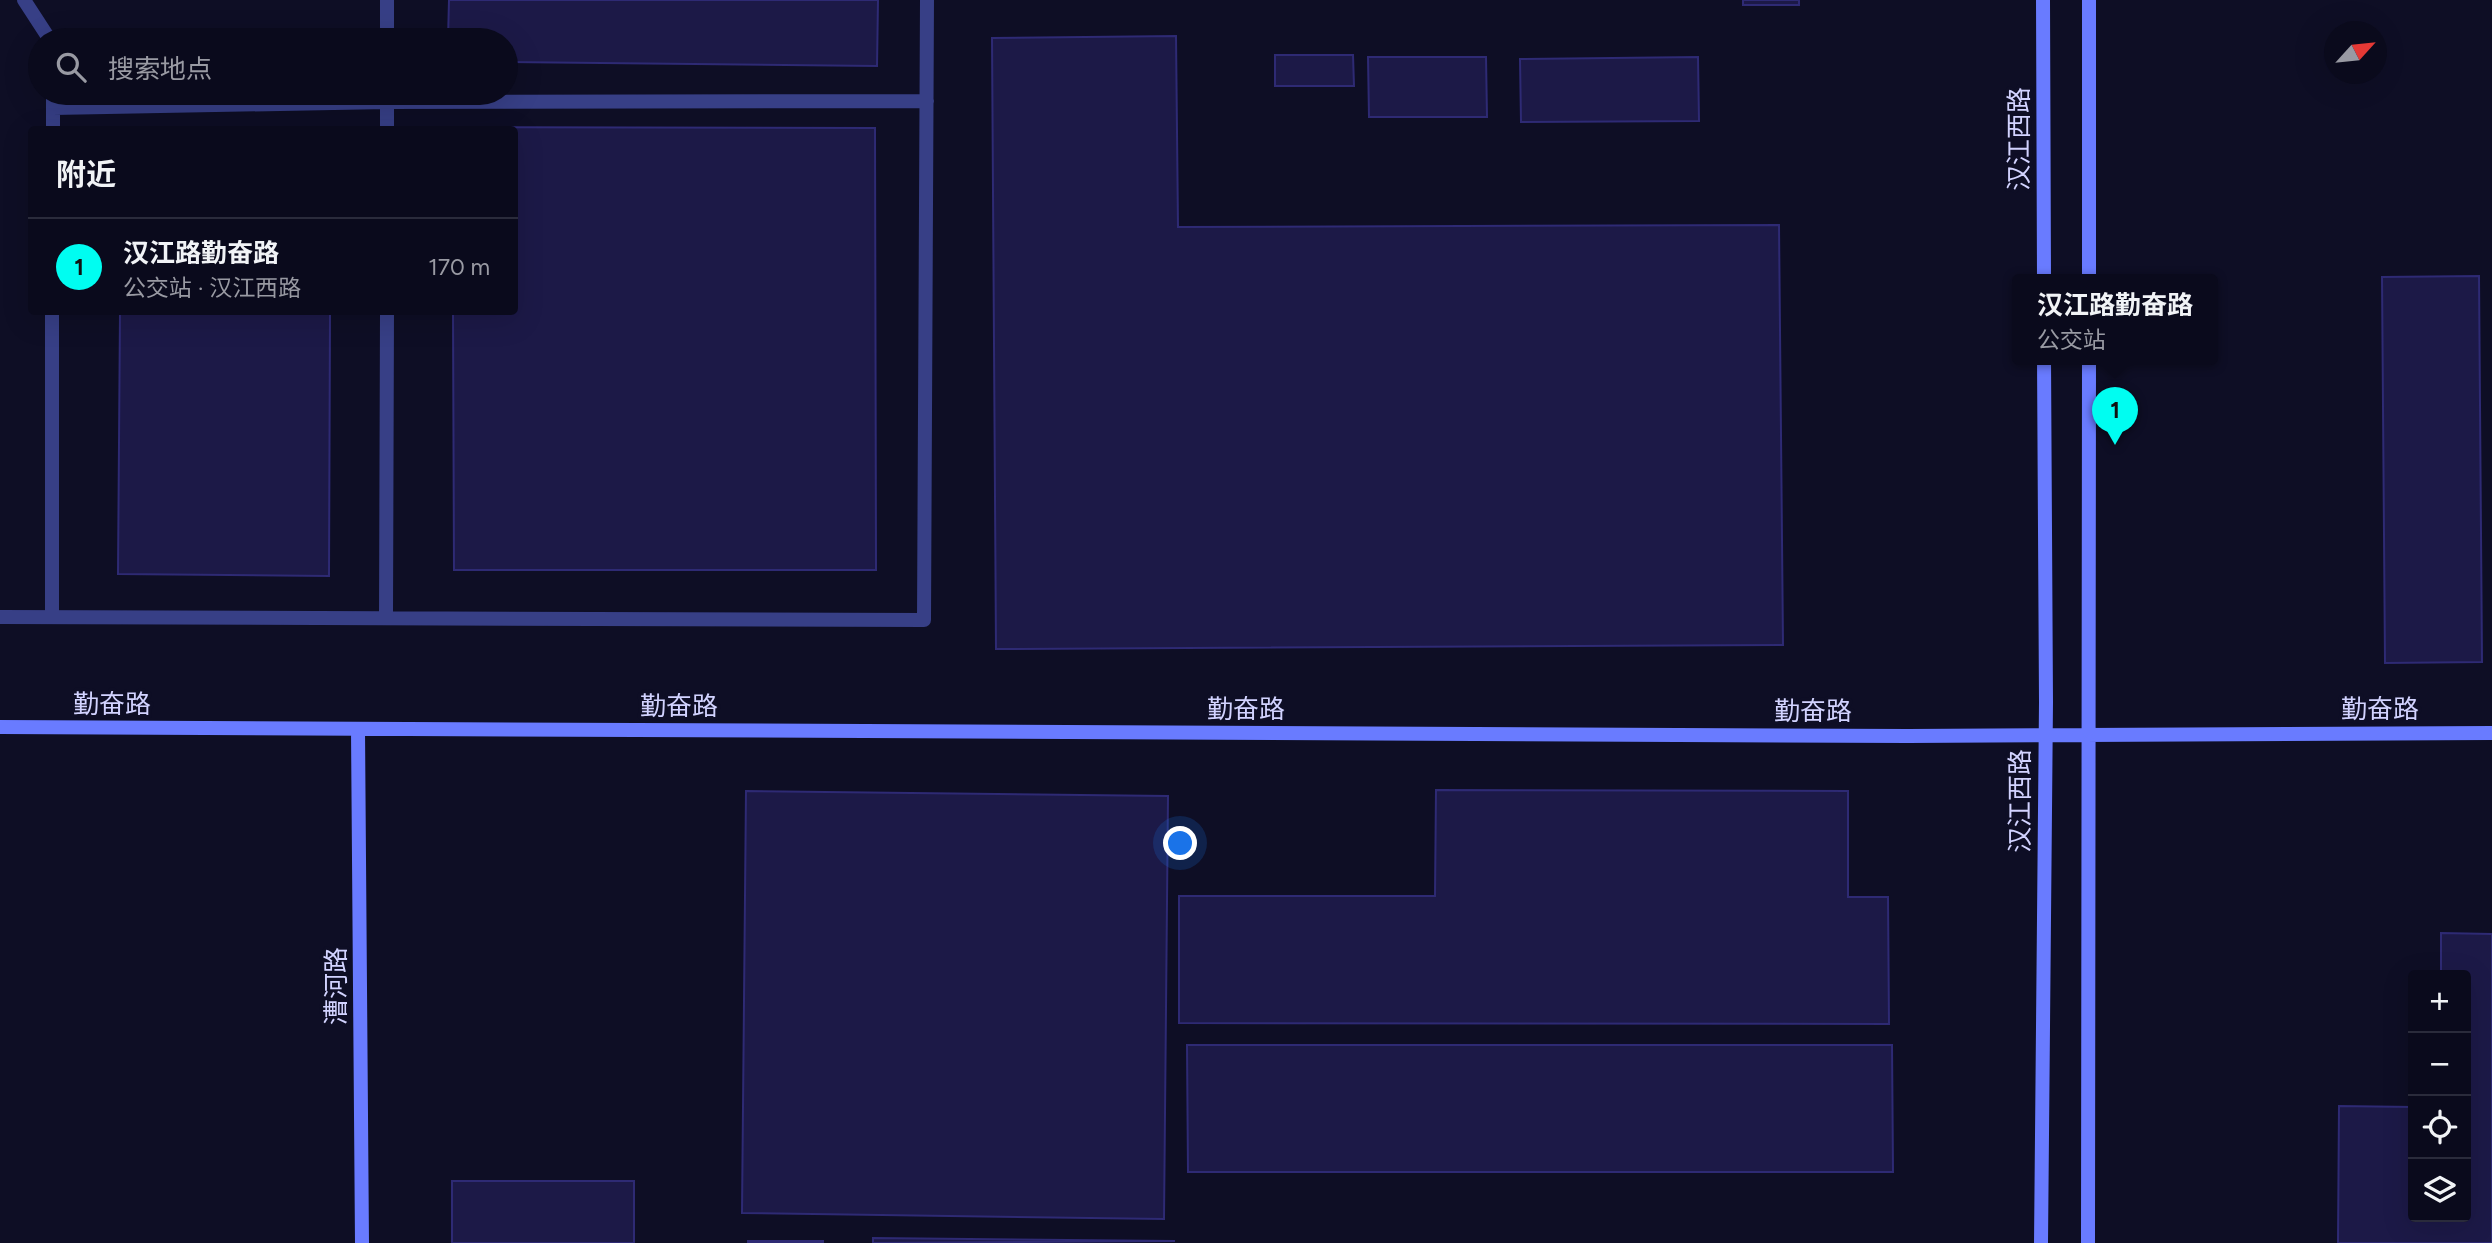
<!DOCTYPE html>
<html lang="zh">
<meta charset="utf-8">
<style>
body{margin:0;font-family:Figtree,"Noto Sans SC",sans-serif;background:#181829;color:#f1f3f6}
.controls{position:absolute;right:21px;bottom:21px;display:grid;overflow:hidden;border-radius:7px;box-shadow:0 7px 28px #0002}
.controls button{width:63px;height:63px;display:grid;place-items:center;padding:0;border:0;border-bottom:2px solid #2a2b3b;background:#0a0a1c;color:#f1f3f6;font:35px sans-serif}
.compass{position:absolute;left:2324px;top:21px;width:63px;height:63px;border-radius:50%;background:#0a0a1c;box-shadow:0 7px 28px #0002;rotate:63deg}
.you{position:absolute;left:1181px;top:844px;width:24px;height:24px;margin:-18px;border:5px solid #fff;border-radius:50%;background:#1a73e8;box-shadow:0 0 0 10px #1a73e833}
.badge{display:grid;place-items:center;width:46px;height:46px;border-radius:50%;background:#00fdf1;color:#111;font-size:23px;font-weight:700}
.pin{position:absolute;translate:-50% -58px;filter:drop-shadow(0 2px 4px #0008)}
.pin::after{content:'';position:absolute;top:37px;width:24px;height:21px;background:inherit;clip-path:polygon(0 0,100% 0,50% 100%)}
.popup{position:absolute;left:2012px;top:274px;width:206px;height:91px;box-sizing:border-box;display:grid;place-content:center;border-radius:7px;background:#0a0a1c;filter:drop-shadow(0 2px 5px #0005);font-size:23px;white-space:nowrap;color:#999aa3}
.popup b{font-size:26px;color:#f1f3f6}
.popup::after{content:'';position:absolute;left:50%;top:100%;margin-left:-14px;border:14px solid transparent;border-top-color:#0a0a1c}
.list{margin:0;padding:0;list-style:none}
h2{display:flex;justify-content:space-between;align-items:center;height:91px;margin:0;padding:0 28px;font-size:30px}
h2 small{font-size:23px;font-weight:400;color:#999aa3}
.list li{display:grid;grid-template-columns:46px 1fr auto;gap:21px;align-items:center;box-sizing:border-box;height:98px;padding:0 28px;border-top:2px solid #2a2b3b}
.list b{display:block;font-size:26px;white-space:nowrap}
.list p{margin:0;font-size:23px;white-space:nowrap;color:#999aa3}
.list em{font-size:23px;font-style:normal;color:#999aa3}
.icon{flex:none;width:38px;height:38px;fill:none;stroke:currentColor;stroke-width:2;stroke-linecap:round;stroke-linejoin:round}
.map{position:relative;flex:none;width:2492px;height:1243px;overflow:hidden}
.search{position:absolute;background:#0a0a1c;box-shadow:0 7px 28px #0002;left:28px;top:28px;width:490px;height:77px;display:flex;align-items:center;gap:18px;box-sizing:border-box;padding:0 24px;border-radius:38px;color:#999aa3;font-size:26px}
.panel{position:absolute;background:#0a0a1c;box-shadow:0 7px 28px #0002;left:28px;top:126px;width:490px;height:189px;border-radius:7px}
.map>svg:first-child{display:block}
.building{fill:#1c1947;stroke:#2e2a74;stroke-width:2}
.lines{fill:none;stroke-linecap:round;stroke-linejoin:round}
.lane{stroke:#373f86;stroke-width:14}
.secondary{stroke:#697bff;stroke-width:14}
.labels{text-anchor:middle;stroke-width:7;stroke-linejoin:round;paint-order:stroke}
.street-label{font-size:26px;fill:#d2d3ff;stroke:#0e0e25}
</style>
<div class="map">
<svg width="2492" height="1243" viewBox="0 0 2492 1243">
<rect width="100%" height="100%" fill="#0e0e25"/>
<!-- building -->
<path class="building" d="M 449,0 L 878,0 L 877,66 L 506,62 L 506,40 L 448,40 Z
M 1743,0 L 1799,0 L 1799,5 L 1743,5 Z
M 1176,36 L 1178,227 L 1779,225 L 1783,645 L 996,649 L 992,38 Z
M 1275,55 L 1353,55 L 1354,86 L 1275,86 Z
M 1368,57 L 1486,57 L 1487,117 L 1369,117 Z
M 1698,57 L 1699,121 L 1521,122 L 1520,59 Z
M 453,127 L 875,128 L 876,570 L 454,570 L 453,312 L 514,312 L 514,130 Z
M 2479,276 L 2482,662 L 2385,663 L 2382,277 Z
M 120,312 L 330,312 L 329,576 L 118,574 Z
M 1436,790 L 1848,791 L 1848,897 L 1888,897 L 1889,1024 L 1179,1023 L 1179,896 L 1435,896 Z
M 746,791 L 1168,796 L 1164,1219 L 742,1213 Z
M 2441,933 L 2492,934 L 2492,1243 L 2338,1243 L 2339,1106 L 2413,1107 L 2413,1217 L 2466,1217 L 2466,975 L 2441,975 Z
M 1187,1045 L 1892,1045 L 1893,1172 L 1188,1172 Z
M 452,1181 L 634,1181 L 634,1243 L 452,1243 Z
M 873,1238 L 1175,1241 L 873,1243 Z
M 748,1241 L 823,1241 L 823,1243 L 748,1243 Z"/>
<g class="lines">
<!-- lane -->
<path class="lane" d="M 24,0 L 50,40
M 387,40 L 387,0
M 53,108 L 387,102 L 927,101
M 53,130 L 53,93
M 387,130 L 387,94
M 0,617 L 924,620 L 927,0
M 52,617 L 52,312
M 386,618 L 387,312"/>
<!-- secondary -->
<path class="secondary" d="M 2043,0 L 2044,279
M 2089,0 L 2089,279
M 0,727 L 1908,736 L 2492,733
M 358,730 L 362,1243
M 2041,1243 L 2046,702 L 2044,359
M 2088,1243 L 2089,359"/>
</g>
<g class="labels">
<!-- street labels -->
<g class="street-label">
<text transform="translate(2019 139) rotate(-90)" y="9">汉江西路</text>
<text x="112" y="713">勤奋路</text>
<text x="679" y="715">勤奋路</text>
<text x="1246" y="718">勤奋路</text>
<text x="2380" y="718">勤奋路</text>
<text x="1813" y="720">勤奋路</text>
<text transform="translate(2020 801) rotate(-90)" y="9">汉江西路</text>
<text transform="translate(336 986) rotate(-90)" y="9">漕河路</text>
</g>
</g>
</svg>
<div class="controls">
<button>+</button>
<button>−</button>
<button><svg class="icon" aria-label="locate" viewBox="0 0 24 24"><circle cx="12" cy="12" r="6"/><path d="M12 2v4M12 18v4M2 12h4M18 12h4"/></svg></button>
<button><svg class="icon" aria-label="layers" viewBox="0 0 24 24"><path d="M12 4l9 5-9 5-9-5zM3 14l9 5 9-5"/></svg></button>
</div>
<svg class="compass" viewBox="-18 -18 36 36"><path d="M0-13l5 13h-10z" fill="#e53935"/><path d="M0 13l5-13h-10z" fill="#999aa3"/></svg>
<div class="you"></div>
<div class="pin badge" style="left:2115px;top:445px">1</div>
<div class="popup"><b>汉江路勤奋路</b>公交站</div>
<div class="search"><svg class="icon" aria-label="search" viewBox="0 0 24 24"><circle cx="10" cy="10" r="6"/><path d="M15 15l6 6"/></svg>搜索地点</div>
<section class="panel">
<h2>附近<small></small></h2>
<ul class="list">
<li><span class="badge">1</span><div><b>汉江路勤奋路</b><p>公交站 · 汉江西路</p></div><em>170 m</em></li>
</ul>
</section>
</div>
